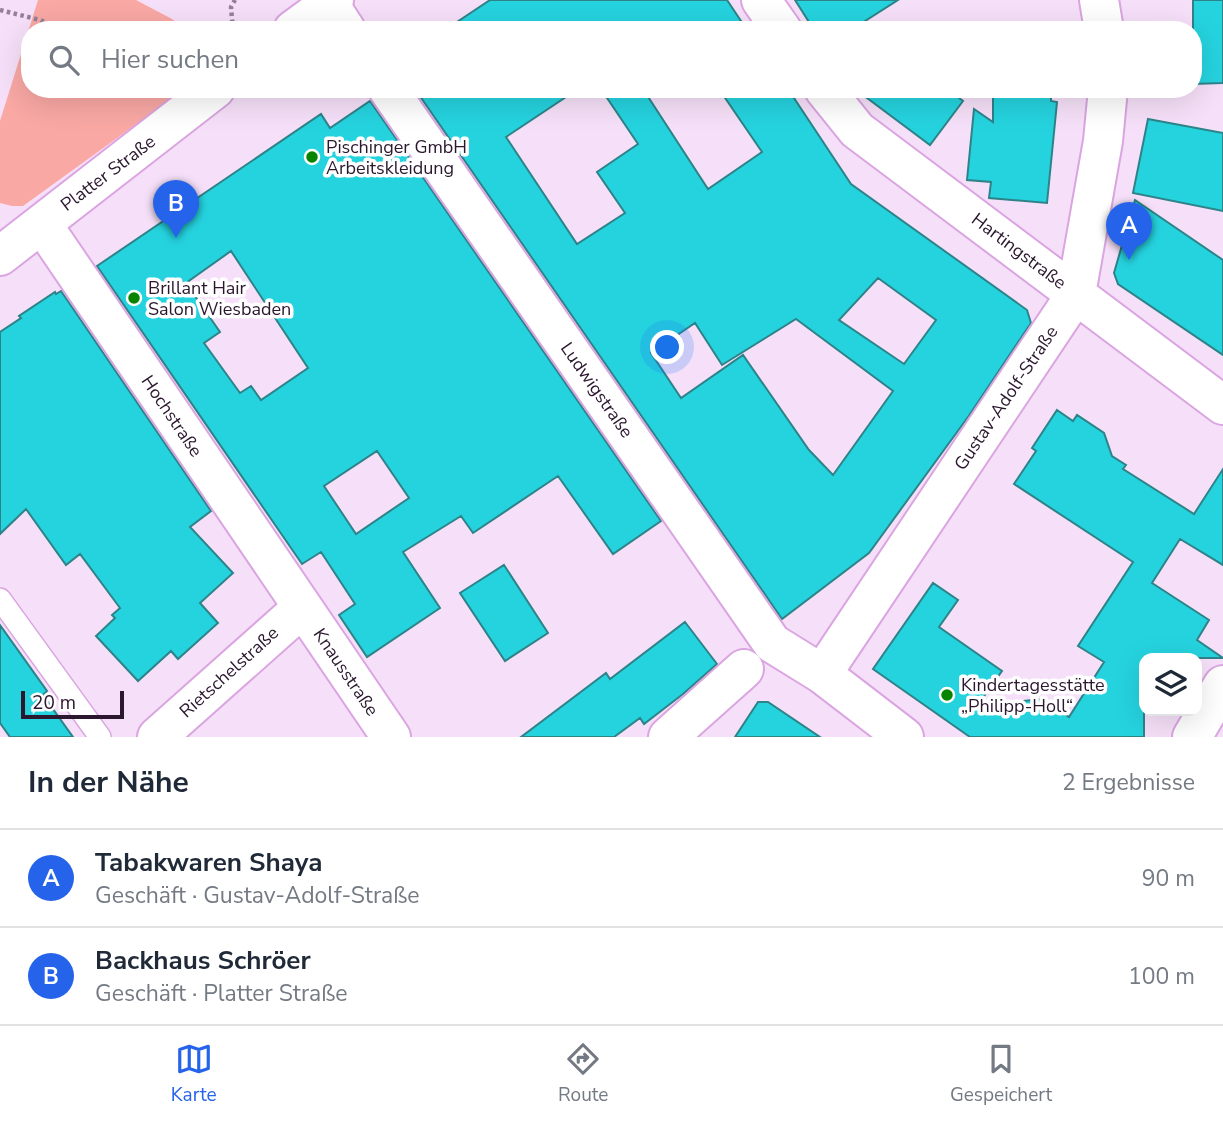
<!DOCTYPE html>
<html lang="de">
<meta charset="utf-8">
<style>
body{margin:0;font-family:"Nunito Sans",sans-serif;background:#f6f6f7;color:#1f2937}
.controls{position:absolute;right:21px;bottom:21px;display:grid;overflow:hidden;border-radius:14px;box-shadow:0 7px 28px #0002}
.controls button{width:63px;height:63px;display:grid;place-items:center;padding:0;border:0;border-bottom:2px solid #e0e1e3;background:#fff;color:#1f2937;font:35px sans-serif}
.scale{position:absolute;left:21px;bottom:18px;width:103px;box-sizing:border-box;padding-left:7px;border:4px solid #2b172e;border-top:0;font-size:19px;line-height:24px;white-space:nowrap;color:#2b172e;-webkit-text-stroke:5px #fff;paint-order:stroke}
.you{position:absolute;left:668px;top:348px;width:24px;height:24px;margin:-18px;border:5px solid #fff;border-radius:50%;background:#1a73e8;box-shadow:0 0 0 10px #1a73e833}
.badge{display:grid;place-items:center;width:46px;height:46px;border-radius:50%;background:#2563eb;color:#fff;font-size:23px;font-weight:700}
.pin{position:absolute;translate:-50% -58px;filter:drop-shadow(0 2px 4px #0008)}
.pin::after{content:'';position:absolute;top:37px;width:24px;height:21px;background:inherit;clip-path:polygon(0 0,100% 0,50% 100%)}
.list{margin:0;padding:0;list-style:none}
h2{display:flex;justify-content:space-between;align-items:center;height:91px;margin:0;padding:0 28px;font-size:30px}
h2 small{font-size:23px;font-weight:400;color:#747a83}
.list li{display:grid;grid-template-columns:46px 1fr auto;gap:21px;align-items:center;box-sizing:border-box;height:98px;padding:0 28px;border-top:2px solid #e0e1e3}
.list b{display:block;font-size:26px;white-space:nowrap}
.list p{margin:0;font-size:23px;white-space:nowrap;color:#747a83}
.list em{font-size:23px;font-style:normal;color:#747a83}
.icon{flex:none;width:38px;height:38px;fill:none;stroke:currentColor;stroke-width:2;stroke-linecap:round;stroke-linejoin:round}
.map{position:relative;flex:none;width:1223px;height:737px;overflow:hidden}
.search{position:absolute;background:#fff;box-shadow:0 7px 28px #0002;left:21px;right:21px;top:21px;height:77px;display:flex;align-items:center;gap:18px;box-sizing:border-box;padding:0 24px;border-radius:28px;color:#747a83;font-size:26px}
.sheet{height:287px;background:#fff}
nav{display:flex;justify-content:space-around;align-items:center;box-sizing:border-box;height:98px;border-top:2px solid #e0e1e3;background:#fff;font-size:19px;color:#747a83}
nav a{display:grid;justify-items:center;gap:4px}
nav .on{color:#2563eb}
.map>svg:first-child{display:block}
.green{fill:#f9a8a4}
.building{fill:#25d3df;stroke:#2e8389;stroke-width:2;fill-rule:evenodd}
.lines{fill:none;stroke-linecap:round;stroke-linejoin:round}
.service-casing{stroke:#daa5e1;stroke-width:24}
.minor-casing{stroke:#daa5e1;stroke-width:42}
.secondary-casing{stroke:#daa5e1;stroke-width:42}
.path{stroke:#947f97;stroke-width:4.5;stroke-dasharray:3.5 3.5;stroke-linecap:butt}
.service{stroke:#fff;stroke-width:21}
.minor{stroke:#fff;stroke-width:38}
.secondary{stroke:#fff;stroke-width:38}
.poi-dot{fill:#078502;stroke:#fff;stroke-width:2.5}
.labels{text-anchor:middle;stroke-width:7;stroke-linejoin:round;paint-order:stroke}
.poi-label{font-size:18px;fill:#2b172e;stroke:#fff;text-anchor:start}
.street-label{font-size:18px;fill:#2b172e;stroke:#fff}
</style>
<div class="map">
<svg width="1223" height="737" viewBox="0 0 1223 737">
<rect width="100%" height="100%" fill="#f6e0f9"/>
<!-- green -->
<path class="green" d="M 38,0 L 136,0 L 172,19 L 186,30 L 30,30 L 30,89 L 185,89 L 23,206 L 12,206 L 0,203 L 0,121 Z"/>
<!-- building -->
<path class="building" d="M 490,0 L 727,0 L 747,30 L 445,30 Z
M 795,0 L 898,0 L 851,30 L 814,30 Z
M 1193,0 L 1223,0 L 1223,83 L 1193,84 Z
M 415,89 L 578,89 L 506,137 L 577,244 L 625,213 L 597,172 L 638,144 L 601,89 L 643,89 L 708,189 L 762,152 L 719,89 L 788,89 L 851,184 L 1027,310 L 1031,323 L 968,417 L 869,553 L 782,619 ZM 878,278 L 936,320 L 904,364 L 839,320 ZM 796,319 L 893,391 L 833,475 L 809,450 L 743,355 L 681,398 L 651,353 L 695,323 L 722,365 Z
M 855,89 L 947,89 L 963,101 L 930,145 Z
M 993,89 L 1051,89 L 1051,101 L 1057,102 L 1047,203 L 989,198 L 991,182 L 967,180 L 974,109 L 993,122 Z
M 370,101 L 661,521 L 613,554 L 558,476 L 473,533 L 461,516 L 403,552 L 440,608 L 367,657 L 339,615 L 355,604 L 321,552 L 302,564 L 97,266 L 321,114 L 330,128 ZM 231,251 L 308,368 L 261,400 L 251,386 L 240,393 L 204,343 L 220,332 L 186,283 ZM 377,451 L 409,498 L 356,534 L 324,486 Z
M 1148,119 L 1223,133 L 1223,211 L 1133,193 Z
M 1135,200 L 1223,260 L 1223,355 L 1118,284 L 1114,273 Z
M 61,291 L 211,511 L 190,527 L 233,573 L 200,603 L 218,623 L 178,659 L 171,651 L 138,681 L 96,636 L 115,618 L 112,615 L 120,608 L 80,554 L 66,565 L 26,509 L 0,534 L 0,332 L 21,318 L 19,316 L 55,292 L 56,294 Z
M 1057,410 L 1073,421 L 1077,415 L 1104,433 L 1112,456 L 1126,465 L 1123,469 L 1194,514 L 1223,469 L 1223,565 L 1180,539 L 1152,583 L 1209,620 L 1197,640 L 1223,658 L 1144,658 L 1144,737 L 970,737 L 873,669 L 933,583 L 958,600 L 939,627 L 1002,671 L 977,706 L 1042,699 L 1069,717 L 1104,662 L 1078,646 L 1133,562 L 1014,484 L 1036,451 L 1032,448 Z
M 504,565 L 548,633 L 505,661 L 460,593 Z
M 685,622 L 717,664 L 683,694 L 644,724 L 640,718 L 614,737 L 521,737 L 606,673 L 610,679 Z
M 0,625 L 47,691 L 43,695 L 73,737 L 10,737 L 0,723 Z
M 758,702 L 768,702 L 820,737 L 735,737 Z"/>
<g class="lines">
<defs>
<path id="service" d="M 0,599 L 100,737"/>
<path id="minor" d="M 761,0 L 782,30
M 1099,0 L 1104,30
M 329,4 L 346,30
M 388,89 L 772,643 L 822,674 L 904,737
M 824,89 L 857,130 L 1223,405
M 42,224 L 391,737
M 822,674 L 1076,294 L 1103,141 L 1108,89
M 157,737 L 302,608
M 668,737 L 744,669
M 1192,737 L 1223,685"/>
<path id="secondary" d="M 293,30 L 334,0
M 0,256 L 215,89"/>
</defs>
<!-- service casing -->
<use href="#service" class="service-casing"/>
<!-- minor casing -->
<use href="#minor" class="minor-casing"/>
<!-- secondary casing -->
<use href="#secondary" class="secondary-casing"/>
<!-- path -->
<path class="path" d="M 0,10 L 40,20 L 65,30
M 233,30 L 231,7 L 235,0"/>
<!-- service -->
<use href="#service" class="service"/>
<!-- minor -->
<use href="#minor" class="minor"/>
<!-- secondary -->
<use href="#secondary" class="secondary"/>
</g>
<!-- markers -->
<g class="poi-dot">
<circle cx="312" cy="157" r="7"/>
<circle cx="134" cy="298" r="7"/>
<circle cx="947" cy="695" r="7"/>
</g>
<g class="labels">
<!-- poi labels -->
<g class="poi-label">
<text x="326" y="153">Pischinger GmbH<tspan x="326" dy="21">Arbeitskleidung</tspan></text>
<text x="148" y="294">Brillant Hair<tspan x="148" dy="21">Salon Wiesbaden</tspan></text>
<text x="961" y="691">Kindertagesstätte<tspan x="961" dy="21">„Philipp-Holl“</tspan></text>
</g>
<!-- street labels -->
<g class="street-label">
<text transform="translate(108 173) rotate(-37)" y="6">Platter Straße</text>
<text transform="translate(1019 251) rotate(37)" y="6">Hartingstraße</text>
<text transform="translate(597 390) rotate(55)" y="6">Ludwigstraße</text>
<text transform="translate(1006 398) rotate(-56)" y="6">Gustav-Adolf-Straße</text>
<text transform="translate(172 416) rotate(56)" y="6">Hochstraße</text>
<text transform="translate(229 672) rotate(-42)" y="6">Rietschelstraße</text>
<text transform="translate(346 672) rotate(56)" y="6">Knausstraße</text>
</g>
</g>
</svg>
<div class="controls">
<button><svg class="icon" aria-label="layers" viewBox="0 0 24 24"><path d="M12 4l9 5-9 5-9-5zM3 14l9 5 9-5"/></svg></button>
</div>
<div class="scale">20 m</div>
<div class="you"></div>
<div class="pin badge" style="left:1129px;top:260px">A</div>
<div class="pin badge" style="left:176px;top:238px">B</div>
<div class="search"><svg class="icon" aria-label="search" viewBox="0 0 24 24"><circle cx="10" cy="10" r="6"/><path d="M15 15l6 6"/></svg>Hier suchen</div>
</div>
<section class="sheet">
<h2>In der Nähe<small>2 Ergebnisse</small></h2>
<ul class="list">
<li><span class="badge">A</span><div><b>Tabakwaren Shaya</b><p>Geschäft · Gustav-Adolf-Straße</p></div><em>90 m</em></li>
<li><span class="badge">B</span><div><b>Backhaus Schröer</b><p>Geschäft · Platter Straße</p></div><em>100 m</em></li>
</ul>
</section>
<nav>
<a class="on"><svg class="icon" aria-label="map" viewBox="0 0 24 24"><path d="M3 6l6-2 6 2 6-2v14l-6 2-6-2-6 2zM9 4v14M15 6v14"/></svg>Karte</a>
<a><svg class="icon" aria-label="directions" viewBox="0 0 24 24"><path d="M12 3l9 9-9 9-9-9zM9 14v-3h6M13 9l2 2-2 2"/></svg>Route</a>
<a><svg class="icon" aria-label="saved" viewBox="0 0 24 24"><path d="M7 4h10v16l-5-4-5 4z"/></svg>Gespeichert</a>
</nav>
